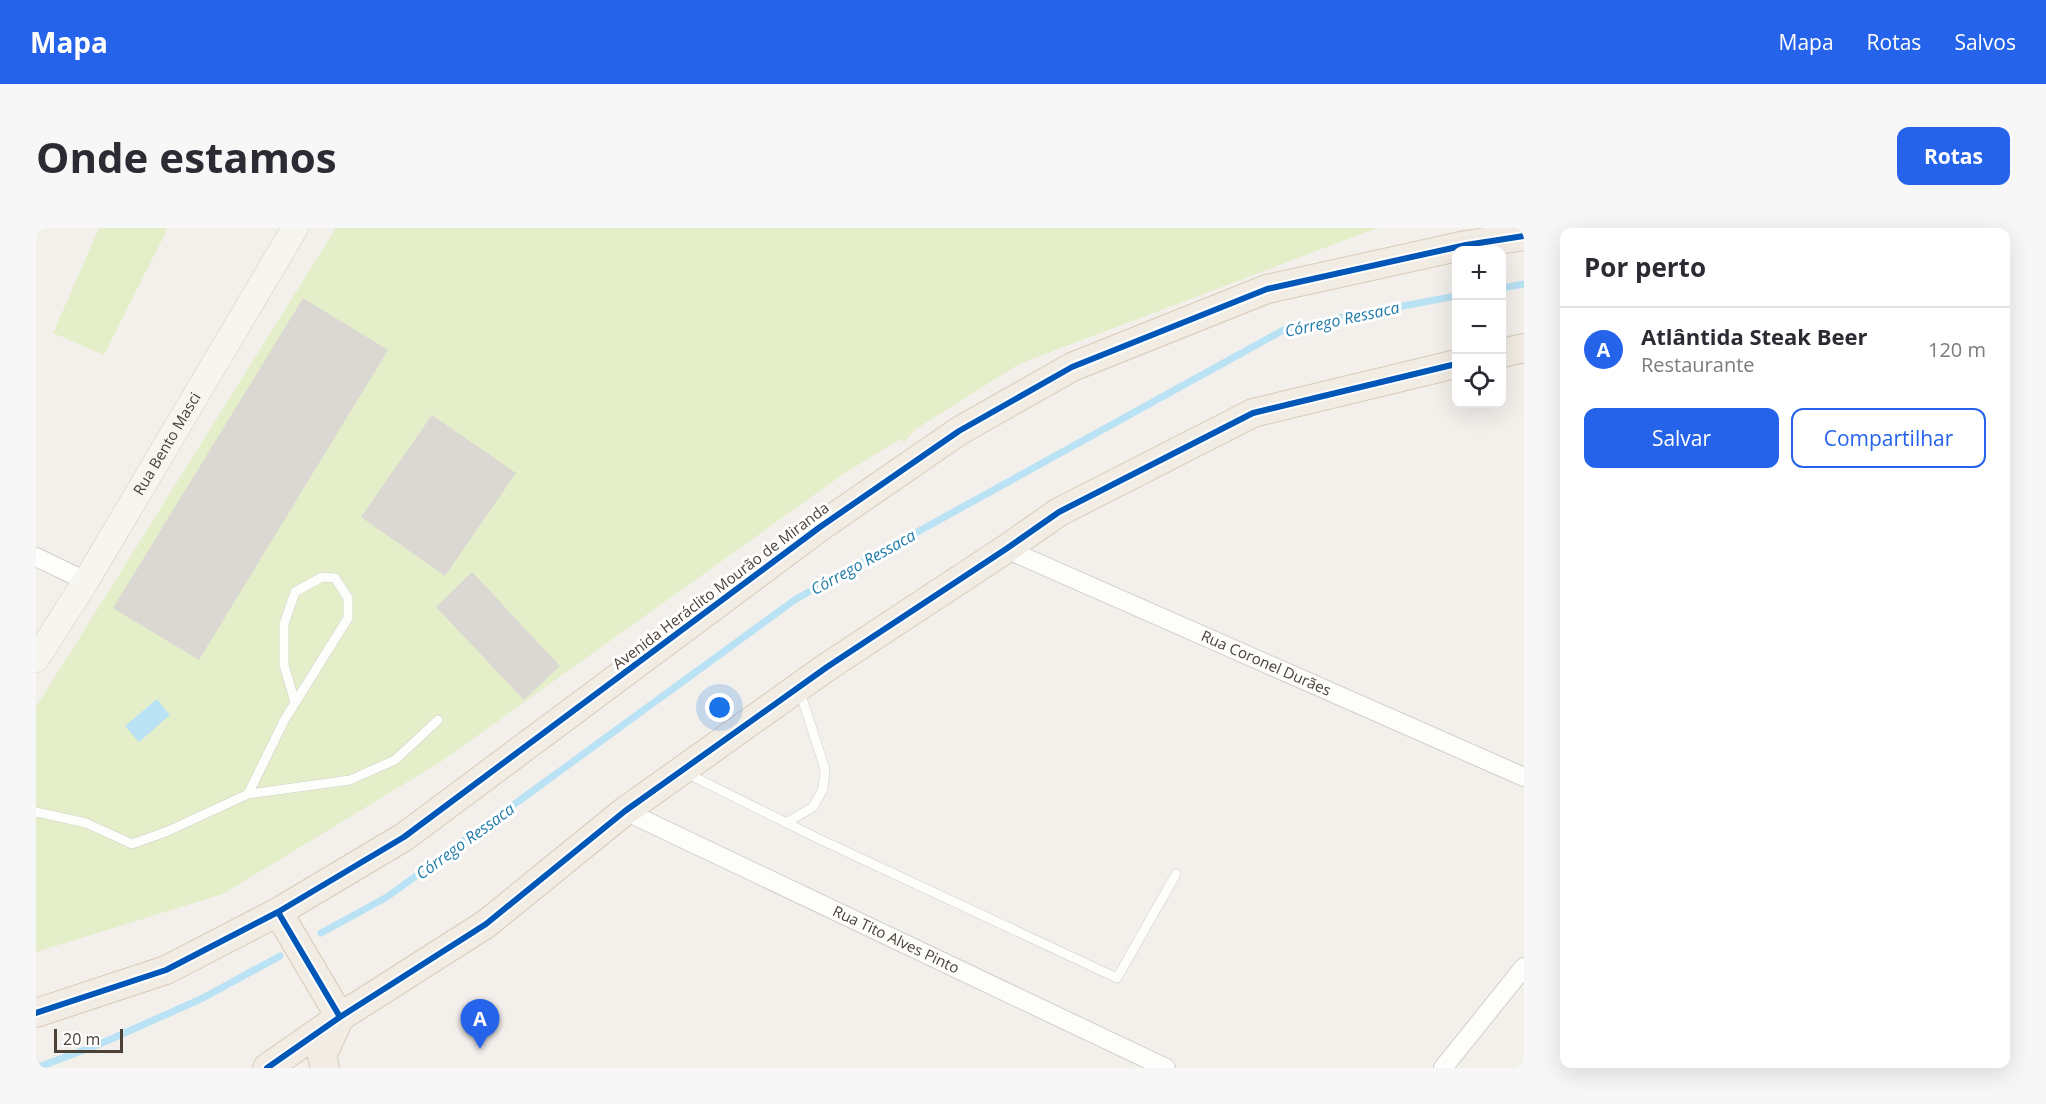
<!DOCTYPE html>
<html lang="pt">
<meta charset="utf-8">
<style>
body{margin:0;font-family:"Open Sans",sans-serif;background:#f7f7f7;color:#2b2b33}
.controls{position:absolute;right:18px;top:18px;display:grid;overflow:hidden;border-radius:12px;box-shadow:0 6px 24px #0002}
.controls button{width:54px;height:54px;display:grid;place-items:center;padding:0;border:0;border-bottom:2px solid #e1e1e2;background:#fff;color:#2b2b33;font:30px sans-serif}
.scale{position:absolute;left:18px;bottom:15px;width:69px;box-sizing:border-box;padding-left:6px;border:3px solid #4b4136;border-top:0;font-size:16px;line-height:21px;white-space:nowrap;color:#4b4136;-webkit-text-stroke:4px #fff;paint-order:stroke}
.you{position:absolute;left:684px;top:480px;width:21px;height:21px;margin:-15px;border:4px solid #fff;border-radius:50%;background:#1a73e8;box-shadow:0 0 0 9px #1a73e833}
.badge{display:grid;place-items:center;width:39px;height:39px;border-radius:50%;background:#2563eb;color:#fff;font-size:20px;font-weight:700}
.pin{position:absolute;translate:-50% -50px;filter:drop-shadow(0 2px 3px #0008)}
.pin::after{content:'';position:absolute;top:32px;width:21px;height:18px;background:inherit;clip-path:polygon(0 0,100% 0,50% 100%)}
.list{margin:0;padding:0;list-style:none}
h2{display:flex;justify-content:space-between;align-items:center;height:78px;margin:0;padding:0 24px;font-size:26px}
h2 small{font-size:20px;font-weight:400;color:#7c7c81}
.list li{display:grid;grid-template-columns:39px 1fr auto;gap:18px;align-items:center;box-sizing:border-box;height:84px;padding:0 24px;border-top:2px solid #e1e1e2}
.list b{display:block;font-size:22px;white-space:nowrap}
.list p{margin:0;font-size:20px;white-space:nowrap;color:#7c7c81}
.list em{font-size:20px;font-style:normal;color:#7c7c81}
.actions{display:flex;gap:12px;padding:18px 24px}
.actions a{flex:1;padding:14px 0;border:2px solid #2563eb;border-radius:12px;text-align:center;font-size:21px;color:#2563eb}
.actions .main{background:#2563eb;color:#fff}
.icon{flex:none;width:33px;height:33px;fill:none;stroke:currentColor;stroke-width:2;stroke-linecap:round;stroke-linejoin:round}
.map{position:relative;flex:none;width:1488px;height:840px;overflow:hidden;border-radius:12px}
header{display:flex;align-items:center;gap:36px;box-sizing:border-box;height:84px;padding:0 30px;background:#2563eb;color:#fff}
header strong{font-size:28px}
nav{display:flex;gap:33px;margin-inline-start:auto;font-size:21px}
.intro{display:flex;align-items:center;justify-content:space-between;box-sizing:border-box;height:144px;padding:0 36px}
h1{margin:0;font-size:42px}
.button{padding:15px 27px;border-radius:12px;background:#2563eb;color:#fff;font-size:21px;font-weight:700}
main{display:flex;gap:36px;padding:0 36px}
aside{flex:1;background:#fff;border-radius:12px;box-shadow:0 6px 24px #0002}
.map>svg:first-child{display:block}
.green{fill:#e4efca}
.water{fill:#b9e2f4}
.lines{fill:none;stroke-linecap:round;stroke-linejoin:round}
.stream{stroke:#b9e2f4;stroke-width:7}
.building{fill:#dbd7d2}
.lane-casing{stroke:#d1cec9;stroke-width:10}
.street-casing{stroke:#d1cec9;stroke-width:20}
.secondary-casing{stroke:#d3cdc2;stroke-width:27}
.primary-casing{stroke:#d8cbb8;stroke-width:30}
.lane{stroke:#fdfdfc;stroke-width:9}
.street{stroke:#fdfdfc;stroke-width:18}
.secondary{stroke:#f7f5f0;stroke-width:26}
.primary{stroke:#f2ede4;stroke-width:28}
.cycleway-casing{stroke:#fff;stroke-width:10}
.cycleway{stroke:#0057b8;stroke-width:6}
.labels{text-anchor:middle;stroke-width:6;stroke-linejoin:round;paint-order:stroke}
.street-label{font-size:15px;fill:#4b4136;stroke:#fff}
.water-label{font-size:16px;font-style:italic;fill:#207ba9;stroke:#fff}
</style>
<header>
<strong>Mapa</strong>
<nav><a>Mapa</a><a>Rotas</a><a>Salvos</a></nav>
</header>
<div class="intro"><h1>Onde estamos</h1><a class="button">Rotas</a></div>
<main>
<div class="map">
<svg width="1488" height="840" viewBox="0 0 1488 840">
<rect width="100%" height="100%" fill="#f3f0ec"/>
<!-- green -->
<path class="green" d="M 63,0 L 132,0 L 68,127 L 17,105 Z
M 300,0 L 1341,0 L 983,136 L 880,201 L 868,214 L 864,211 L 809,245 L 406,533 L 187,666 L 0,724 L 0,479 Z"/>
<!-- water -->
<path class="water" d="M 121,471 L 134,487 L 103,514 L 89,498 Z"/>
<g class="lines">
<!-- stream -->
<path class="stream" d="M 1466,60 L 1488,56
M 285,705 L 351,669 L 760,371 L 1251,100 L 1420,68
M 0,840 L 64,816 L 167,770 L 244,728"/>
</g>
<!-- building -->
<path class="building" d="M 267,70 L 352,122 L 163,432 L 77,380 Z
M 396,187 L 480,245 L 409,348 L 325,289 Z
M 436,344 L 524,438 L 488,472 L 400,379 Z"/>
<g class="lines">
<defs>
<path id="lane" d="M 650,545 L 781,610 L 1081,750 L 1140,646
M 212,566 L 249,491 L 312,390 L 312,370 L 299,350 L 286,349 L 259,364 L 248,396 L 248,437 L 259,474
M 0,584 L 50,595 L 96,616 L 132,603 L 212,566 L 314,552 L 359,532 L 402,492
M 750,595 L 777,579 L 787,561 L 789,541 L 764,464"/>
<g id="street">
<path id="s1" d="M 970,321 L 1488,549"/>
<path d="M 0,329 L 50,353"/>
<path id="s2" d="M 589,583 L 1130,840"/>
<path d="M 1407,840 L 1488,739"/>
</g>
<g id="secondary">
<path id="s3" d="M 0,431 L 50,353 L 259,0"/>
</g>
<path id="primary" d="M 1466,125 L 1488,120
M 242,684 L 304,789
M 0,785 L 130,742 L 242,684 L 368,609 L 784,299 L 923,203 L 1036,139 L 1231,61 L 1430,17 L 1488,8
M 231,840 L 304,789 L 450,696 L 589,583 L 791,439 L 970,321 L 1023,284 L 1217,185 L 1420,136
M 289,840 L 286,828 L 304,789"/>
</defs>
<!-- lane casing -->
<use href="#lane" class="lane-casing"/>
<!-- street casing -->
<use href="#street" class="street-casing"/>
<!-- secondary casing -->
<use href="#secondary" class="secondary-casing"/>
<!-- primary casing -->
<use href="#primary" class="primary-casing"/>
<!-- lane -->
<use href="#lane" class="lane"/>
<!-- street -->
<use href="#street" class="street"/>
<!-- secondary -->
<use href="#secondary" class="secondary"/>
<!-- primary -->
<use href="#primary" class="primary"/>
<defs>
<path id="cycleway" d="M 242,684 L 304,789
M 0,785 L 130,742 L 242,684 L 368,609 L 784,299 L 923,203 L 1036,139 L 1231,61 L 1430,17 L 1488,8
M 231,840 L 304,789 L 450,696 L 589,583 L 791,439 L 970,321 L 1023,284 L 1217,185 L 1420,136"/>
</defs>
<!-- cycleway casing -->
<use href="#cycleway" class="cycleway-casing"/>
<!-- cycleway -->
<use href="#cycleway" class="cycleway"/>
</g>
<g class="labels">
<!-- street labels -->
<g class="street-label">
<text dy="5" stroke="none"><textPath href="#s3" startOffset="252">Rua Bento Masci</textPath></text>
<text transform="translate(685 358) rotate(-37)" y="5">Avenida Heráclito Mourão de Miranda</text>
<text dy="5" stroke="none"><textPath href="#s1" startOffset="284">Rua Coronel Durães</textPath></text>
<text dy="5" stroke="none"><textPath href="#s2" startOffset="300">Rua Tito Alves Pinto</textPath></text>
</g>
<!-- water labels -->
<g class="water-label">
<text transform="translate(1306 91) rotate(-12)" y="6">Córrego Ressaca</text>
<text transform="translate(827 334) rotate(-29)" y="6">Córrego Ressaca</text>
<text transform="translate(429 613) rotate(-36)" y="6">Córrego Ressaca</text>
</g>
</g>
</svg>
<div class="controls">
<button>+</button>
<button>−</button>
<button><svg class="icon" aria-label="locate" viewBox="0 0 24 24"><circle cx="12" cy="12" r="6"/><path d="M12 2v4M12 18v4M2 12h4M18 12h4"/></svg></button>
</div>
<div class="scale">20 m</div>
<div class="you"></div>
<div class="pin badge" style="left:444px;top:821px">A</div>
</div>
<aside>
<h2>Por perto<small></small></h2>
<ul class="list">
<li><span class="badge">A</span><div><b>Atlântida Steak Beer</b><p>Restaurante</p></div><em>120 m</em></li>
</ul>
<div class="actions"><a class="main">Salvar</a><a>Compartilhar</a></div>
</aside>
</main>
